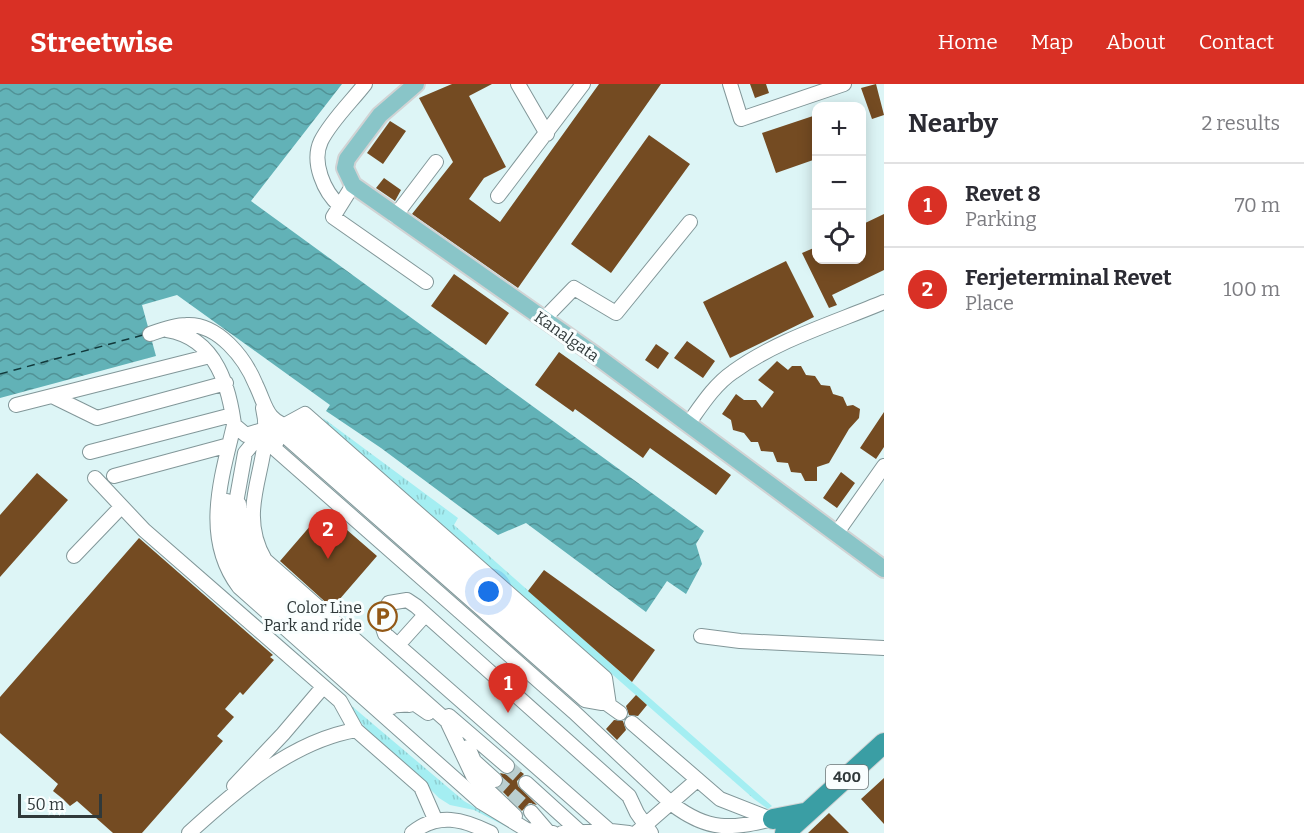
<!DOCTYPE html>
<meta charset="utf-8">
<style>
body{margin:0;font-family:Bitter,serif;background:#f7f7f7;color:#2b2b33}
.controls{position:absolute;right:18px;top:18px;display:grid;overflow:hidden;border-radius:12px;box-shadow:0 3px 15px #0003}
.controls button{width:54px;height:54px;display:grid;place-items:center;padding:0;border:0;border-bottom:2px solid #e1e1e2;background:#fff;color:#2b2b33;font:30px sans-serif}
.scale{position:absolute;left:18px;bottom:15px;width:84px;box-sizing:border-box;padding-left:6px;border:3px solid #30393a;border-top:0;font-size:16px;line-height:21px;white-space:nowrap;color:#30393a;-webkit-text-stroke:4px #f9fefe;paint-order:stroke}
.you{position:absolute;left:489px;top:508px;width:21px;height:21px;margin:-15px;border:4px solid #fff;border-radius:50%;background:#1a73e8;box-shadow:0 0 0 9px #1a73e833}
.badge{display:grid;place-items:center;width:39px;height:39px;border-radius:50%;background:#d93025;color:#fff;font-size:20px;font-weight:700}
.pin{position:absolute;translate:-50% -50px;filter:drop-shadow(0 2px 3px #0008)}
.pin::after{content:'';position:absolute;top:32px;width:21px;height:18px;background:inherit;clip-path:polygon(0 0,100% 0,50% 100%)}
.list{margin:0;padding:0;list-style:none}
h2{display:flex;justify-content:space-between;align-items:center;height:78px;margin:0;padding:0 24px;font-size:26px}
h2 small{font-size:20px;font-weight:400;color:#7c7c81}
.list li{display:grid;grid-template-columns:39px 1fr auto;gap:18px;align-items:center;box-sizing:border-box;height:84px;padding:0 24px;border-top:2px solid #e1e1e2}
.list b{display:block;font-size:22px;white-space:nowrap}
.list p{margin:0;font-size:20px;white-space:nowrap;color:#7c7c81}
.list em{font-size:20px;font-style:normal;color:#7c7c81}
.icon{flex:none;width:33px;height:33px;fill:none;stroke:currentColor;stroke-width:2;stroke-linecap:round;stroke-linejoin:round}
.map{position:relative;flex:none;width:884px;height:749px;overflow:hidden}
header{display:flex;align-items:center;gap:36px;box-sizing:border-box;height:84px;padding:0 30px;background:#d93025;color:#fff}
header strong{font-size:28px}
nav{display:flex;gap:33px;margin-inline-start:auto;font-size:21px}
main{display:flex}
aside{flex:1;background:#fff}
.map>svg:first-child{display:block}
.grass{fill:url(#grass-tufts)}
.water{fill:url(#water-waves)}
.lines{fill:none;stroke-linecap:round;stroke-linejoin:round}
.ferry{stroke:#12393b;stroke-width:1.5;stroke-dasharray:8 6;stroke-linecap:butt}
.building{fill:#744b22}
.minor-tunnel{stroke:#bacfd0;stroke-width:14;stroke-dasharray:14 7;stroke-linecap:butt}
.minor-casing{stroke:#829799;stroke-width:16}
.major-casing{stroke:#d1d3d4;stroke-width:20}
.highway-casing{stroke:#d1d3d4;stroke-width:22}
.minor{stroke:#fff;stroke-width:14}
.major{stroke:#89c5c8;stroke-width:16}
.highway{stroke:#3a9ea4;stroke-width:20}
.labels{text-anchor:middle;stroke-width:6;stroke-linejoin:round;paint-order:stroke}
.shield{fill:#f9fefe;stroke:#6c7475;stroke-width:1.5}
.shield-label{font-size:15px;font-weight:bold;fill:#30393a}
.street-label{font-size:16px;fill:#30393a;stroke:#f9fefe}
.poi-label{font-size:16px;fill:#30393a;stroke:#f9fefe;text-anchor:end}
</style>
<header>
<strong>Streetwise</strong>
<nav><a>Home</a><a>Map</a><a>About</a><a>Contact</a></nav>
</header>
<main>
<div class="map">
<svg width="884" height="749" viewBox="0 0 884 749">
<defs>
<pattern id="grass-tufts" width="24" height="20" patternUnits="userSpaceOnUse" patternTransform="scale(1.5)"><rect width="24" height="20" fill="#a4eef2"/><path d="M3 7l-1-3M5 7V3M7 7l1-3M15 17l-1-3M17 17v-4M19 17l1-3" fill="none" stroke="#8ecdd0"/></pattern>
<pattern id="water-waves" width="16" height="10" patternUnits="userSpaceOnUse" patternTransform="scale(1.5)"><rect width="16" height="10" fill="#62b2b7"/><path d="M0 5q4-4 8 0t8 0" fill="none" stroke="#519296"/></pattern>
</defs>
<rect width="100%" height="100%" fill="#ddf5f6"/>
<!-- grass -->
<path class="grass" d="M 323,334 L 458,434 L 454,441 L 772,722 L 768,725 L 754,715 L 325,338 Z
M 347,618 L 464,717 L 519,749 L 474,726 L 450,721 L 439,714 C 407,681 369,657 347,618 Z"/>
<!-- water -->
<path class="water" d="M 0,0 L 342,0 L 251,117 L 704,447 L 696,460 L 702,480 L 686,510 L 667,497 L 646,528 L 526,439 L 498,451 L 381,364 L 326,327 L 330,321 L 177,211 L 142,221 L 156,272 L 0,314 Z"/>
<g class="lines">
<!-- ferry -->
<path class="ferry" d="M 0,290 L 143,251"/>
</g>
<!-- building -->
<path class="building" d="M 452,0 L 492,0 L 469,12 L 506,83 L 484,94 L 469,115 L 500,138 L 599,0 L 661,0 L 518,204 L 412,130 L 453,78 L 419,14 Z
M 750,0 L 766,0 L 769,9 L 755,14 Z
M 876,0 L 884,31 L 872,35 L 861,4 Z
M 816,31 L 816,75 L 776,89 L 762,49 Z
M 390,37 L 406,47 L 383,80 L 367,69 Z
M 649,51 L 690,80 L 611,189 L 571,160 Z
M 384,94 L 401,106 L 395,117 L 376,104 Z
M 884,130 L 884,186 L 832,211 L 837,221 L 829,224 L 802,169 L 816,163 L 816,176 L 861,176 L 861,141 Z
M 786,177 L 814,233 L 730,274 L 703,218 Z
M 454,190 L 509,229 L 486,261 L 431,222 Z
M 687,257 L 715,277 L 703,294 L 674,274 Z
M 656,260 L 669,269 L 658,285 L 645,276 Z
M 559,268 L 731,391 L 716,411 L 650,364 L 643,374 L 575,325 L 573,328 L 535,301 Z
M 777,277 L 788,286 L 792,282 L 801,282 L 806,291 L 815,292 L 821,301 L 830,302 L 833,310 L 843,313 L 847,322 L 853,321 L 860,325 L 859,334 L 849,345 L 829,379 L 817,383 L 817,397 L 805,397 L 801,389 L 791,388 L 788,379 L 777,378 L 773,368 L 761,367 L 758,358 L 751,358 L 744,349 L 733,346 L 731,336 L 722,330 L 736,310 L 744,316 L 756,316 L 762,324 L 774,308 L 758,296 Z
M 884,328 L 884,363 L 876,375 L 860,364 Z
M 841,388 L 855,399 L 837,424 L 823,414 Z
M 37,389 L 68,416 L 0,493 L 0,431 Z
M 324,426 L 377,472 L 332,524 L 280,477 Z
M 139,454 L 273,571 L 270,573 L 274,576 L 243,611 L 240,608 L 225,625 L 234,633 L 217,652 L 223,657 L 142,749 L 113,749 L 77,717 L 70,722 L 63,715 L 53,707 L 58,700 L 0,649 L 0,613 Z
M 544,486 L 655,566 L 632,598 L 528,507 Z
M 636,611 L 647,621 L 638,632 L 629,631 L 626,622 Z
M 614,636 L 623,637 L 626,646 L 617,656 L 606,645 Z
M 516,684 L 524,690 L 517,697 L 518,702 L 537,721 L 529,719 L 522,727 L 499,704 L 504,697 L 500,689 L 509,691 Z
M 884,694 L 884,740 L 861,715 Z
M 829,729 L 849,749 L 808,749 Z"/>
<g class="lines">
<!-- minor-tunnel -->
<path class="minor-tunnel" d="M 507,682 L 526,699
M 495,696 L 531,728"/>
<defs>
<path id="minor" d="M 518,0 L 547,50
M 730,0 L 741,35 L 844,0
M 353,101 L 333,133 L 426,198
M 498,112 L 583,0
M 340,122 C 324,108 311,78 321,57 C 331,37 351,18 365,0
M 395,132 L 436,78
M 543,236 L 574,204 L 616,229 L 690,138
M 167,246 C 217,254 230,304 235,348
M 150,250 C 161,246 174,241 186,241 C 218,239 245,274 256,301 C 267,324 265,336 292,344 L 592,609 L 620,629
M 52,312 L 97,334 L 226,299
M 16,321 L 210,272
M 263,324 C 276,377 233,421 265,476 L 447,637 L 473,692 L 515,732
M 288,340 L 298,337 L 598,601 L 606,614
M 688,340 C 701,322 714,301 733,288 C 777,256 834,239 884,218
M 234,341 C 221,395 202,454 239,503 L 481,718 L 527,746 L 553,749
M 234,341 L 246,351 L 272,343
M 283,342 L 285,352 L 585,616 L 602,619
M 90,368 L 232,331
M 114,392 L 229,361
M 95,394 L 144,446 L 340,617 L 356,646 L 421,703 L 435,735
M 227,417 L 229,457 L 244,490 L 392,623
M 239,420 L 241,453 L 258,487 L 409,621
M 234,430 L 245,369 L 264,346
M 836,450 L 884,382
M 74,472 L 121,423
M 701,552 L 740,557 L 884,564
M 398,561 L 425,531
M 609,621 L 605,594 L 305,330 L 283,342 L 274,364 L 574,628 L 672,720 C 709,748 730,745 773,735
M 385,622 L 415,620 L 428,629
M 449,632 L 507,682
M 632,639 L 720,715 L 771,735
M 468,663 L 474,677 L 495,696
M 526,699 L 580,748
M 234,702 L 283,650 L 323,603
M 531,728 L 549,749
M 189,749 C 236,706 292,657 356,646
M 412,749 C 438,728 463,735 491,749
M 562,749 L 611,747 L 629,749
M 612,749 L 385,550 L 380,535 L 389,519 L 407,516 L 416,522 L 629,712 L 637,729 L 651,749
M 636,749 L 697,696"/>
<path id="major" d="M 416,0 L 380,31 L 347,75 L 345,84 L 353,101 L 595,271 L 884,485"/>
<path id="highway" d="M 773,735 L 804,729
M 785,749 L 884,659"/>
</defs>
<!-- minor casing -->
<use href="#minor" class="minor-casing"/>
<!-- major casing -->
<use href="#major" class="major-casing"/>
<!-- highway casing -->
<use href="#highway" class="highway-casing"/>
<!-- minor -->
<use href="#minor" class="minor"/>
<!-- major -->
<use href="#major" class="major"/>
<!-- highway -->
<use href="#highway" class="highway"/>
</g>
<!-- icons -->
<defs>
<symbol id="parking-ring" viewBox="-11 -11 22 22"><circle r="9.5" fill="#f9fefe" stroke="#925816" stroke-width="1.5"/><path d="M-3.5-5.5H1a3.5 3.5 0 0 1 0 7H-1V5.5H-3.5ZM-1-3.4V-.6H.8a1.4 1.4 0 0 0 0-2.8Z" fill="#925816"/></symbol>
</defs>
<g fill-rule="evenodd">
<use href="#parking-ring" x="366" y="516" width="33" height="33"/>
</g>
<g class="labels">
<!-- shield labels -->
<rect class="shield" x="826" y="681" width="42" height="24" rx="4.5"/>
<g class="shield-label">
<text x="847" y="698">400</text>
</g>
<!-- street labels -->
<g class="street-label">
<text transform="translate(567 252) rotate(35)" y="6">Kanalgata</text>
</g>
<!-- poi labels -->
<g class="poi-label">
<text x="362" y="529">Color Line<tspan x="362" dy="18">Park and ride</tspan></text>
</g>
</g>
</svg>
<div class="controls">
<button>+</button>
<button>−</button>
<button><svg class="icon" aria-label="locate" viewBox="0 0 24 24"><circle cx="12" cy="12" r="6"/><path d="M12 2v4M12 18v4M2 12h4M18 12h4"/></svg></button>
</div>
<div class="scale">50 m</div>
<div class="you"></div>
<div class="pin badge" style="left:508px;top:629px">1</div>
<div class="pin badge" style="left:328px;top:475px">2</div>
</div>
<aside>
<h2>Nearby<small>2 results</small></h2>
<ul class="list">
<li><span class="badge">1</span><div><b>Revet 8</b><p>Parking</p></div><em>70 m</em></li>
<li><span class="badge">2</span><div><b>Ferjeterminal Revet</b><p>Place</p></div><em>100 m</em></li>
</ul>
</aside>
</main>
